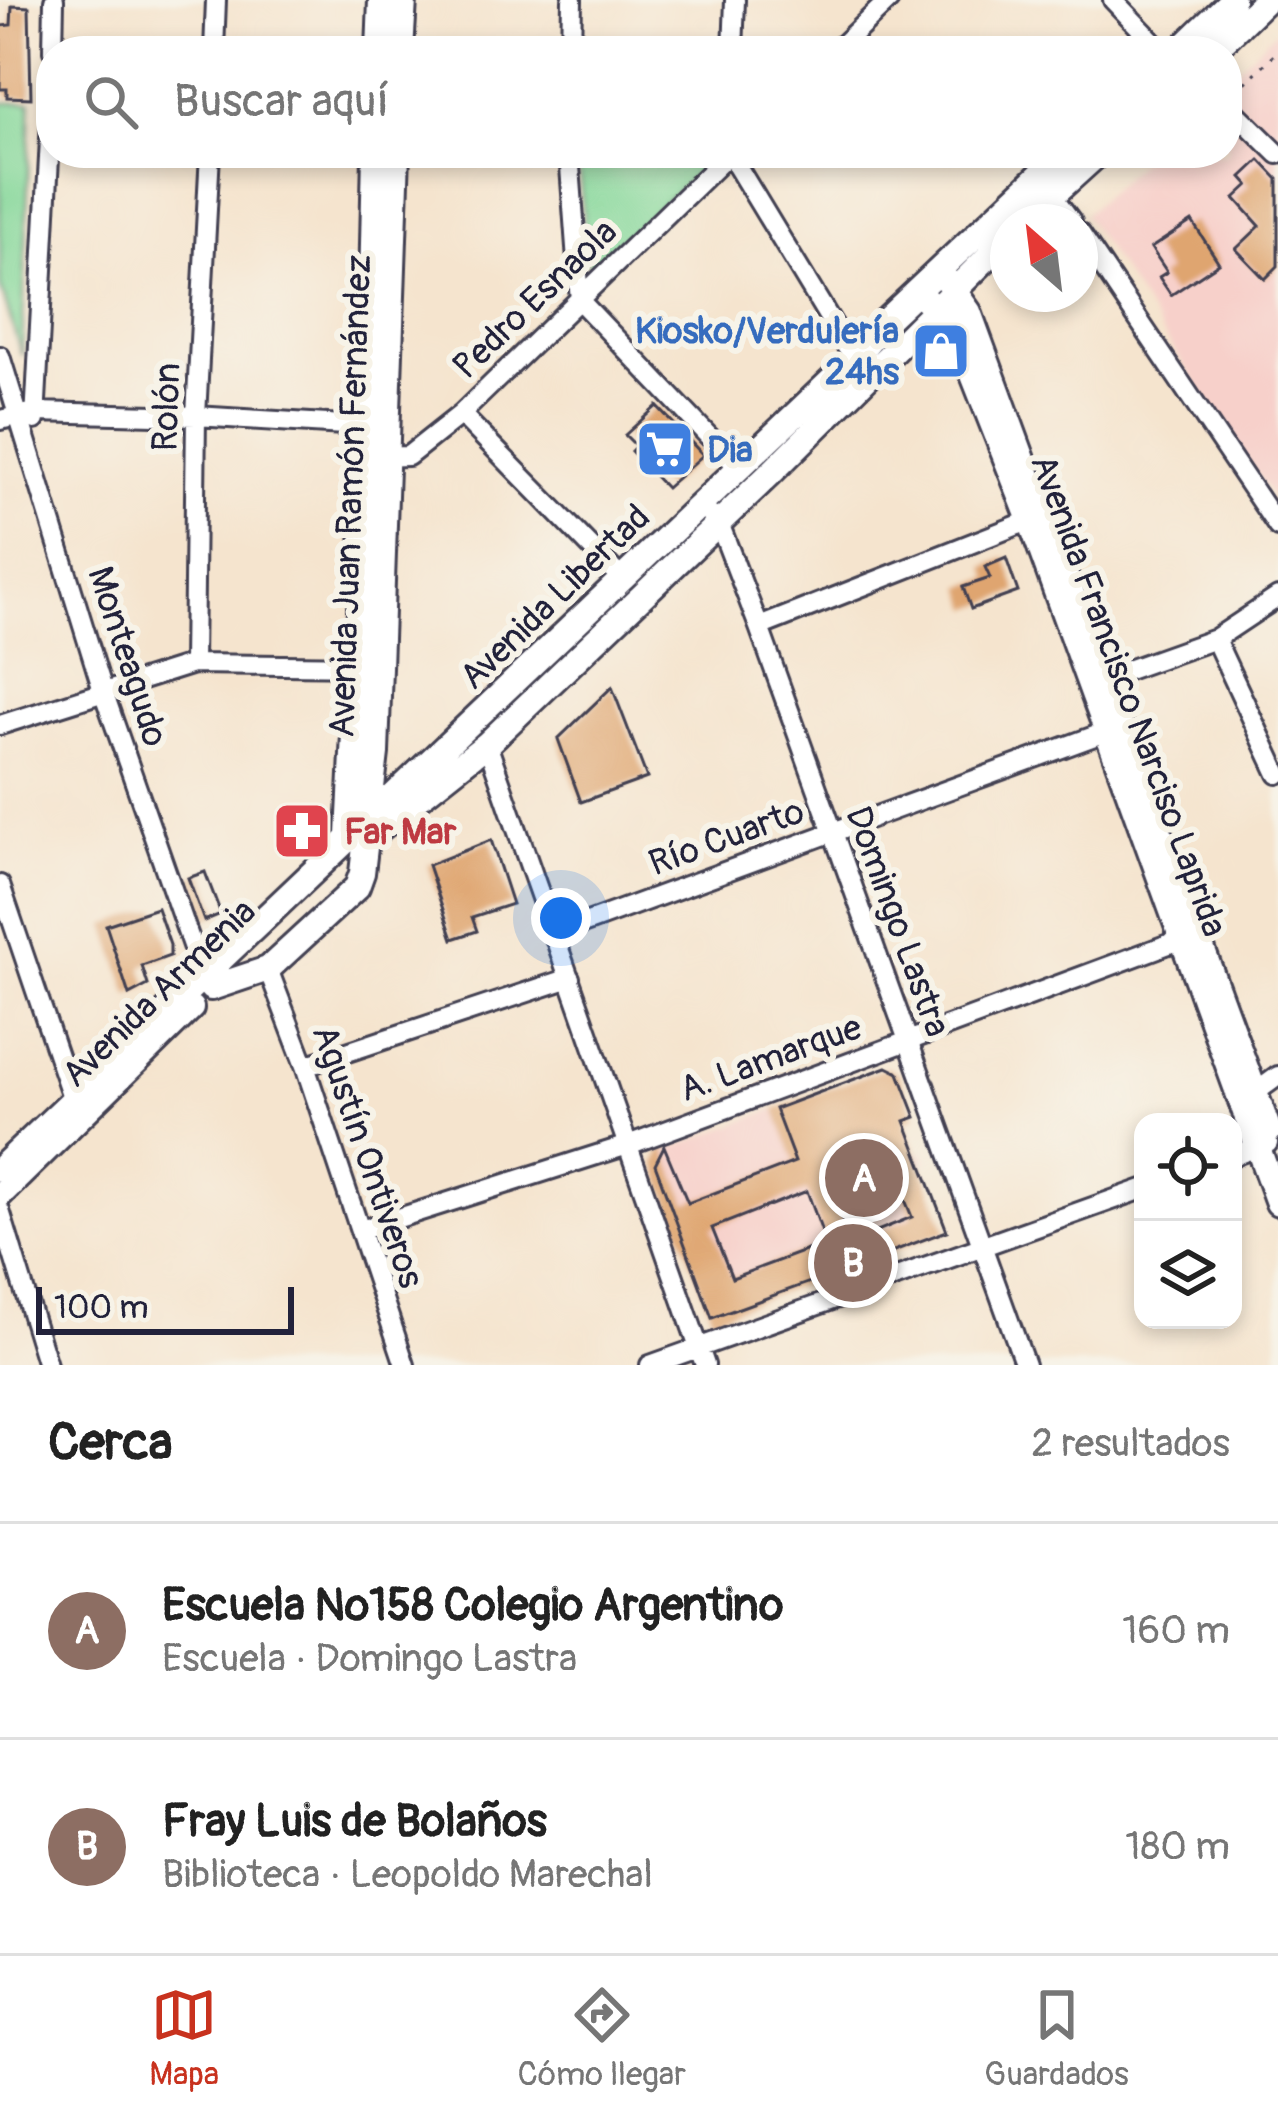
<!DOCTYPE html>
<html lang="es">
<meta charset="utf-8">
<style>
body{margin:0;font-family:Pangolin,sans-serif;background:#f2f2f2;color:#222}
.controls{position:absolute;right:36px;bottom:36px;display:grid;overflow:hidden;border-radius:24px;box-shadow:0 6px 18px #0003}
.controls button{width:108px;height:108px;display:grid;place-items:center;padding:0;border:0;border-bottom:3px solid #e0e0e0;background:#fff;color:#222;font:60px sans-serif}
.compass{position:absolute;left:990px;top:204px;width:108px;height:108px;border-radius:50%;background:#fff;box-shadow:0 6px 18px #0003;rotate:332deg}
.scale{position:absolute;left:36px;bottom:30px;width:258px;box-sizing:border-box;padding-left:12px;border:6px solid #22223b;border-top:0;font-size:33px;line-height:42px;white-space:nowrap;color:#22223b;-webkit-text-stroke:9px #f7f3e8;paint-order:stroke}
.you{position:absolute;left:561px;top:918px;width:42px;height:42px;margin:-30px;border:9px solid #fff;border-radius:50%;background:#1a73e8;box-shadow:0 0 0 18px #1a73e833}
.badge{display:grid;place-items:center;width:78px;height:78px;border-radius:50%;background:#c8321e;color:#fff;font-size:39px;font-weight:700}
.pin{position:absolute;translate:-50% -50%;border:6px solid #fff;box-shadow:0 3px 12px #0006}
.list{margin:0;padding:0;list-style:none}
h2{display:flex;justify-content:space-between;align-items:center;height:156px;margin:0;padding:0 48px;font-size:51px}
h2 small{font-size:39px;font-weight:400;color:#767676}
.list li{display:grid;grid-template-columns:78px 1fr auto;gap:36px;align-items:center;box-sizing:border-box;height:216px;padding:0 48px;border-top:3px solid #e0e0e0}
.list b{display:block;font-size:45px;white-space:nowrap}
.list p{margin:0;font-size:39px;white-space:nowrap;color:#767676}
.list em{font-size:39px;font-style:normal;color:#767676}
.icon{flex:none;width:66px;height:66px;fill:none;stroke:currentColor;stroke-width:2;stroke-linecap:round;stroke-linejoin:round}
.map{position:relative;flex:none;width:1278px;height:1365px;overflow:hidden}
.search{position:absolute;background:#fff;box-shadow:0 6px 18px #0003;left:36px;right:36px;top:36px;height:132px;display:flex;align-items:center;gap:30px;box-sizing:border-box;padding:0 42px;border-radius:48px;color:#767676;font-size:45px}
.sheet{height:588px;background:#fff}
nav{display:flex;justify-content:space-around;align-items:center;box-sizing:border-box;height:168px;border-top:3px solid #e0e0e0;background:#fff;font-size:33px;color:#767676}
nav a{display:grid;justify-items:center;gap:6px}
nav .on{color:#c8321e}
.map>svg:first-child{display:block}
.built{fill:#f7d0ca}
.green{fill:#83d799;stroke:#527c6a;stroke-width:3}
.building{fill:#dfa56f;fill-rule:evenodd}
.lines{fill:none;stroke-linecap:round;stroke-linejoin:round}
.minor-casing{stroke:#423f51;stroke-width:24}
.major-casing{stroke:#423f51;stroke-width:30}
.path{stroke:#423f51;stroke-width:3;stroke-dasharray:3 9;stroke-linecap:butt}
.minor{stroke:#fff;stroke-width:18}
.major{stroke:#fff;stroke-width:24}
.labels{text-anchor:middle;stroke-width:12;stroke-linejoin:round;paint-order:stroke}
.street-label{font-size:36px;fill:#22223b;stroke:#f7f3e8}
.shop-label{font-size:36px;font-weight:bold;fill:#366cbe;stroke:#f7f3e8;text-anchor:end}
.health-label{font-size:36px;font-weight:bold;fill:#be3a42;stroke:#f7f3e8;text-anchor:start}
</style>
<div class="map">
<svg width="1278" height="1365" viewBox="0 0 1278 1365">
<rect width="100%" height="100%" fill="#f7f3e8"/>
<filter id="ink" filterUnits="userSpaceOnUse"><feTurbulence type="fractalNoise" baseFrequency=".00833" numOctaves="2"/><feDisplacementMap in="SourceGraphic" scale="24" xChannelSelector="R" yChannelSelector="G"/><feConvolveMatrix kernelMatrix="1 2 1 2 8 2 1 2 1" color-interpolation-filters="sRGB"/></filter>
<filter id="wash" filterUnits="userSpaceOnUse"><feTurbulence type="fractalNoise" baseFrequency=".004" numOctaves="4" result="noise"/><feDisplacementMap in="SourceGraphic" scale="48" xChannelSelector="R" yChannelSelector="G"/><feGaussianBlur stdDeviation="2.7" result="paint"/><feColorMatrix in="noise" values="0 0 0 0 0 0 0 0 0 0 0 0 0 0 0 0 0 1.4 0 .05"/><feComposite in="paint" operator="in"/></filter>
<g filter="url(#wash)">
<rect width="100%" height="100%" fill="#f5e4ce"/>
<!-- built -->
<path class="built" d="M 1278,29 L 1278,506 L 1084,215 L 1149,153 L 1227,153 L 1227,78 Z
M 887,1067 L 899,1073 L 916,1117 L 906,1121 L 917,1153 L 924,1151 L 927,1162 L 922,1166 L 947,1231 L 839,1272 L 840,1278 L 824,1284 L 821,1278 L 712,1318 L 655,1164 L 660,1153 Z"/>
<!-- green -->
<path class="green" d="M 31,102 L 22,356 L 0,285 L 0,103 Z
M 577,153 L 715,156 L 589,271 Z"/>
<g id="blocks">
<!-- building -->
<path class="building" d="M 12,6 L 29,7 L 31,98 L 7,97 L 7,89 L 0,89 L 1,26 L 11,25 Z
M 1260,160 L 1278,179 L 1278,266 L 1265,279 L 1236,249 L 1260,226 L 1235,198 L 1249,185 L 1242,177 Z
M 1192,221 L 1219,263 L 1171,295 L 1159,277 L 1167,272 L 1151,248 Z
M 657,406 L 703,455 L 666,488 L 631,451 L 636,446 L 625,435 Z
M 1006,558 L 1018,592 L 971,609 L 963,587 L 990,578 L 985,567 Z
M 612,687 L 647,778 L 581,802 L 558,739 Z
M 491,840 L 512,904 L 472,917 L 477,931 L 453,939 L 428,865 Z
M 205,872 L 221,914 L 204,921 L 188,878 Z
M 157,908 L 170,945 L 170,956 L 142,966 L 148,985 L 129,995 L 106,925 Z
M 887,1067 L 899,1073 L 916,1117 L 905,1121 L 947,1231 L 838,1272 L 840,1278 L 824,1284 L 821,1278 L 712,1318 L 655,1164 L 664,1146 L 688,1203 L 795,1162 L 775,1109 ZM 875,1171 L 886,1196 L 901,1190 L 912,1217 L 860,1238 L 858,1231 L 848,1234 L 835,1202 L 845,1198 L 841,1184 ZM 807,1191 L 826,1243 L 732,1278 L 712,1228 Z"/>
</g>
</g>
<g filter="url(#ink)">
<use href="#blocks" fill-opacity="0" stroke="#423f51" stroke-width="3"/>
<g class="lines">
<defs>
<path id="minor" d="M 1113,0 L 1162,51
M 53,51 L 54,0
M 214,51 L 216,0
M 571,51 L 572,0
M 733,51 L 735,0
M 836,51 L 889,0
M 1227,104 L 1278,154
M 569,153 L 580,301 L 739,468
M 729,153 L 854,359
M 1051,194 L 1072,222
M 1080,233 L 1278,527
M 0,356 L 104,694 L 202,974
M 461,414 L 623,580
M 0,420 L 35,412 L 196,416 L 377,427
M 35,420 L 51,120
M 378,457 L 408,456 L 461,414 L 730,153
M 711,515 L 719,523 L 759,627 L 1025,1365
M 759,627 L 1041,516
M 1215,639 L 1278,774
M 193,664 L 196,416 L 210,153
M 1094,682 L 1215,639 L 1278,597
M 0,725 L 193,664 L 366,666
M 487,744 L 705,1365
M 0,885 L 73,1100
M 555,934 L 1119,727
M 268,969 L 305,1066 L 405,1365
M 305,1066 L 570,978
M 1245,1100 L 1278,1076
M 1233,1156 L 1268,1143
M 0,1211 L 47,1365
M 361,1230 L 628,1145 L 1193,935
M 650,1365 L 1143,1189"/>
<path id="major" d="M 379,51 L 381,0
M 401,51 L 404,0
M 1179,51 L 1232,0
M 1213,51 L 1266,0
M 1023,222 L 1099,153
M 945,278 L 969,312 L 1269,1131
M 924,298 L 955,329 L 1030,520 L 1278,1203
M 349,836 L 369,426 L 375,153
M 368,838 L 487,744 L 771,473 L 1008,237
M 211,988 L 268,969 L 357,887 L 362,873 L 376,753 L 397,153
M 0,1169 L 854,359 L 885,321 L 1063,153
M 0,1195 L 191,1008"/>
</defs>
<!-- minor casing -->
<use href="#minor" class="minor-casing"/>
<!-- major casing -->
<use href="#major" class="major-casing"/>
<!-- path -->
<path class="path" d="M 1237,91 L 1278,51"/>
<!-- minor -->
<use href="#minor" class="minor"/>
<!-- major -->
<use href="#major" class="major"/>
</g>
</g>
<!-- icons -->
<defs>
<symbol id="shop-square" viewBox="-11 -11 22 22"><rect x="-9" y="-9" width="18" height="18" rx="4" fill="#3f7fe0" stroke="#f7f3e8"/><path d="M-5-2.5h2.3a2.7 3.5 0 0 1 5.4 0H5L5.5 6h-11ZM-1.5-2.5h3a1.5 2.3 0 0 0-3 0Z" fill="#fff"/></symbol>
<symbol id="supermarket-square" viewBox="-11 -11 22 22"><rect x="-9" y="-9" width="18" height="18" rx="4" fill="#3f7fe0" stroke="#f7f3e8"/><path d="M-6-5.5h2.5l.6 2H6L4.5 2H-2.5L-4.4-4H-6ZM-1.5 3.2a1.3 1.3 0 1 0 .1 0ZM3 3.2a1.3 1.3 0 1 0 .1 0Z" fill="#fff"/></symbol>
<symbol id="pharmacy-square" viewBox="-11 -11 22 22"><rect x="-9" y="-9" width="18" height="18" rx="4" fill="#e0444e" stroke="#f7f3e8"/><path d="M-2-6h4v4h4v4h-4v4h-4v-4h-4v-4h4Z" fill="#fff"/></symbol>
</defs>
<g fill-rule="evenodd">
<use href="#shop-square" x="908" y="318" width="66" height="66"/>
<use href="#supermarket-square" x="632" y="416" width="66" height="66"/>
<use href="#pharmacy-square" x="269" y="798" width="66" height="66"/>
</g>
<g class="labels">
<!-- street labels -->
<g class="street-label">
<text transform="translate(534 298) rotate(-44)" y="13">Pedro Esnaola</text>
<text transform="translate(165 407) rotate(-88)" y="13">Rolón</text>
<text transform="translate(349 496) rotate(-88)" y="13">Avenida Juan Ramón Fernández</text>
<text transform="translate(554 596) rotate(-44)" y="13">Avenida Libertad</text>
<text transform="translate(129 656) rotate(72)" y="13">Monteagudo</text>
<text transform="translate(1130 695) rotate(70)" y="13">Avenida Francisco Narciso Laprida</text>
<text transform="translate(726 836) rotate(-20)" y="13">Río Cuarto</text>
<text transform="translate(899 921) rotate(70)" y="13">Domingo Lastra</text>
<text transform="translate(158 992) rotate(-44)" y="13">Avenida Armenia</text>
<text transform="translate(770 1057) rotate(-20)" y="13">A. Lamarque</text>
<text transform="translate(369 1156) rotate(71)" y="13">Agustín Ontiveros</text>
</g>
<!-- shop labels -->
<g class="shop-label">
<text x="899" y="343">Kiosko/Verdulería<tspan x="899" dy="41">24hs</tspan></text>
<text x="707" y="462" text-anchor="start">Dia</text>
</g>
<!-- health labels -->
<g class="health-label">
<text x="344" y="844">Far Mar</text>
</g>
</g>
</svg>
<div class="controls">
<button><svg class="icon" aria-label="locate" viewBox="0 0 24 24"><circle cx="12" cy="12" r="6"/><path d="M12 2v4M12 18v4M2 12h4M18 12h4"/></svg></button>
<button><svg class="icon" aria-label="layers" viewBox="0 0 24 24"><path d="M12 4l9 5-9 5-9-5zM3 14l9 5 9-5"/></svg></button>
</div>
<svg class="compass" viewBox="-18 -18 36 36"><path d="M0-13l5 13h-10z" fill="#e53935"/><path d="M0 13l5-13h-10z" fill="#767676"/></svg>
<div class="scale">100 m</div>
<div class="you"></div>
<div class="pin badge" style="left:864px;top:1178px;background:#8d6e63">A</div>
<div class="pin badge" style="left:853px;top:1263px;background:#8d6e63">B</div>
<div class="search"><svg class="icon" aria-label="search" viewBox="0 0 24 24"><circle cx="10" cy="10" r="6"/><path d="M15 15l6 6"/></svg>Buscar aquí</div>
</div>
<section class="sheet">
<h2>Cerca<small>2 resultados</small></h2>
<ul class="list">
<li><span class="badge" style="background:#8d6e63">A</span><div><b>Escuela Nº158 Colegio Argentino</b><p>Escuela · Domingo Lastra</p></div><em>160 m</em></li>
<li><span class="badge" style="background:#8d6e63">B</span><div><b>Fray Luis de Bolaños</b><p>Biblioteca · Leopoldo Marechal</p></div><em>180 m</em></li>
</ul>
</section>
<nav>
<a class="on"><svg class="icon" aria-label="map" viewBox="0 0 24 24"><path d="M3 6l6-2 6 2 6-2v14l-6 2-6-2-6 2zM9 4v14M15 6v14"/></svg>Mapa</a>
<a><svg class="icon" aria-label="directions" viewBox="0 0 24 24"><path d="M12 3l9 9-9 9-9-9zM9 14v-3h6M13 9l2 2-2 2"/></svg>Cómo llegar</a>
<a><svg class="icon" aria-label="saved" viewBox="0 0 24 24"><path d="M7 4h10v16l-5-4-5 4z"/></svg>Guardados</a>
</nav>
